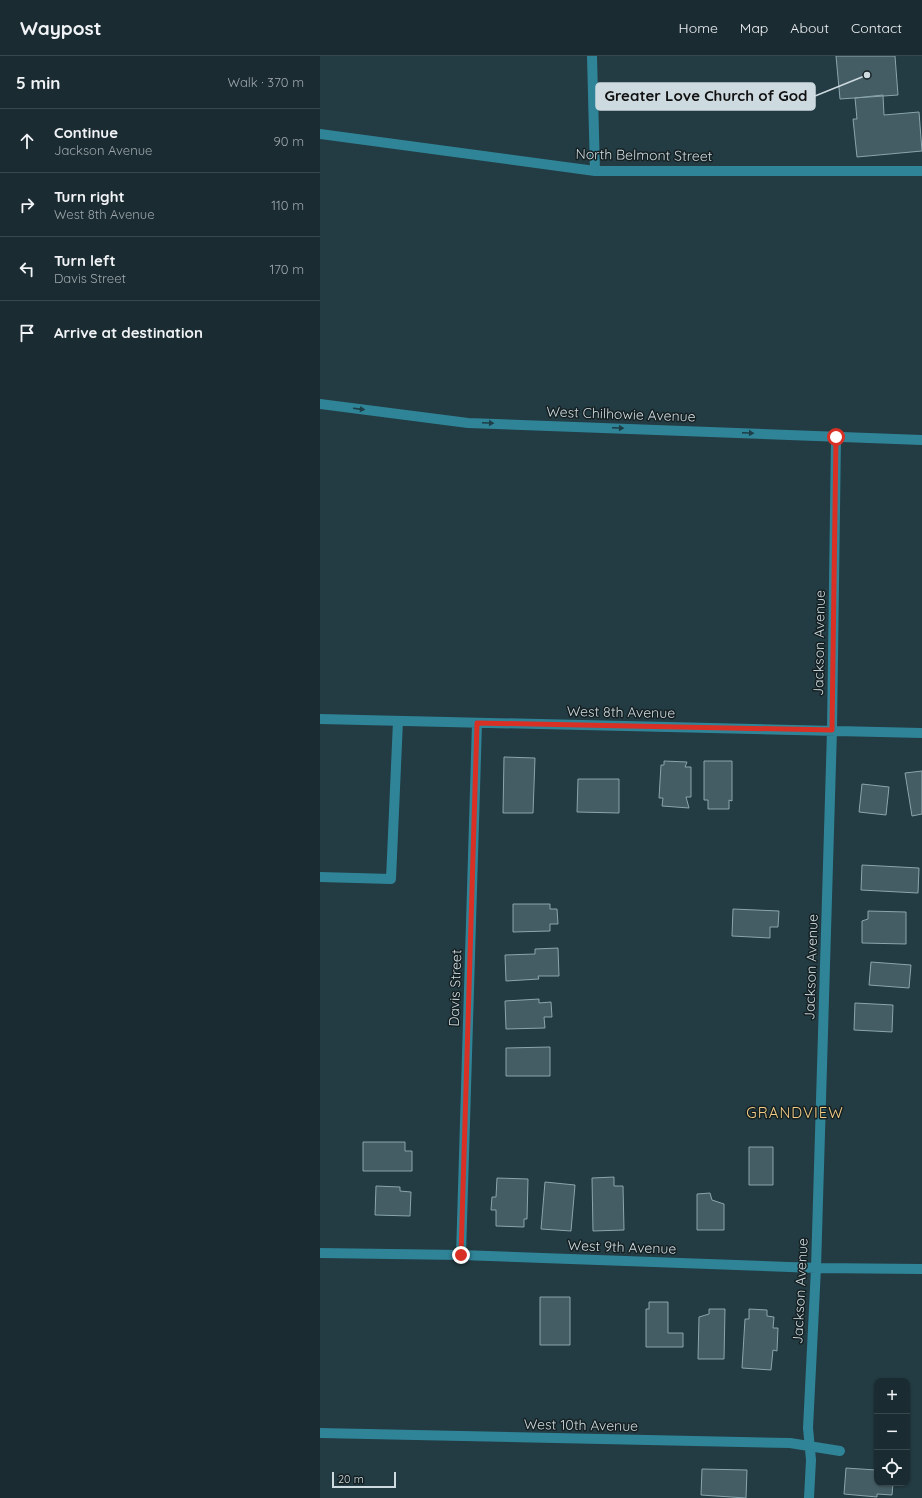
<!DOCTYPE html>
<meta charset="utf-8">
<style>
body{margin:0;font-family:Quicksand,sans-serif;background:#27383e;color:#f1f3f6}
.controls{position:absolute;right:12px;bottom:12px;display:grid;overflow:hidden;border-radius:8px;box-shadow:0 1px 3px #0004}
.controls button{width:36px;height:36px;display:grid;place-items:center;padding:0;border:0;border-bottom:1px solid #38484d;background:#1a2c32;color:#f1f3f6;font:20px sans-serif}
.scale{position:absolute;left:12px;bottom:10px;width:64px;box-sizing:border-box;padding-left:4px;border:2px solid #cddadf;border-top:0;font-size:11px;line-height:14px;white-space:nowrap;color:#cddadf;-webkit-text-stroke:3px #152023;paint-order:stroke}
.stop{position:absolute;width:12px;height:12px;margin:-9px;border:3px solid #d93025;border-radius:50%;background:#fff}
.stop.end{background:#d93025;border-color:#fff;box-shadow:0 1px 4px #0008}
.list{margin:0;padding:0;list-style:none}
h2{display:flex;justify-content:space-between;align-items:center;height:52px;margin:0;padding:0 16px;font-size:17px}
h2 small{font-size:13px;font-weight:400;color:#9fa7ac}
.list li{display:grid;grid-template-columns:26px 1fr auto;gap:12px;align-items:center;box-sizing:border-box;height:64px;padding:0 16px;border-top:1px solid #38484d}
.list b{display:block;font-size:15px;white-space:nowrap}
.list p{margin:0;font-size:13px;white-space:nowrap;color:#9fa7ac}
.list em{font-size:13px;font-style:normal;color:#9fa7ac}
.icon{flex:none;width:22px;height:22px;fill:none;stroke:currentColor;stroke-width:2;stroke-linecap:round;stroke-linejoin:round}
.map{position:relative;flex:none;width:602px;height:1442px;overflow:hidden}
header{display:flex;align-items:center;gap:24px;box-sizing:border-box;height:56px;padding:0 20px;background:#1a2c32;border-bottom:1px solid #38484d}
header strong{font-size:19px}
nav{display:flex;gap:22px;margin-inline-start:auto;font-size:14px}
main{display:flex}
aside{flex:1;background:#1a2c32}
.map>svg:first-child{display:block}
.building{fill:#445d64;stroke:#8aa5ad}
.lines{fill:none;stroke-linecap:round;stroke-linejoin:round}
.minor{stroke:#2f8498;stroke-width:10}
.oneway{fill:#1d3e46}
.route{stroke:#d93025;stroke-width:5}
.labels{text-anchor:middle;stroke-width:3;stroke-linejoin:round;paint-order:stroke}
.street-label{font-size:14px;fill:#cddadf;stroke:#152023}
.neighbourhood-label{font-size:15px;letter-spacing:1px;fill:#f3cd85;stroke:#152023}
.leader{fill:none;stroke:#cddadf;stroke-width:1.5}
.callout-dot{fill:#cddadf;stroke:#152023;stroke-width:1.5}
.callout{fill:#cddadf;stroke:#cddadf;stroke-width:1.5}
.callout-label{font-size:15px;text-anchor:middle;font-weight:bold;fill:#111}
</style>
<header>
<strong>Waypost</strong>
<nav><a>Home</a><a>Map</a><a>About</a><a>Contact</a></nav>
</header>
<main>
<aside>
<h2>5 min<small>Walk · 370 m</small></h2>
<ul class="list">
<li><svg class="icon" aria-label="ahead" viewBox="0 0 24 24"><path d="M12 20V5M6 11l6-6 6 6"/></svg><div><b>Continue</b><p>Jackson Avenue</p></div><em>90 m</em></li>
<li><svg class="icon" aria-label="right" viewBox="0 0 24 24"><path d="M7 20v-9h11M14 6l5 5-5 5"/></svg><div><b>Turn right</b><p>West 8th Avenue</p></div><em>110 m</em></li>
<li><svg class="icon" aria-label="left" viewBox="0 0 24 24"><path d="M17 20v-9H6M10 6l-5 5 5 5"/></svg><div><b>Turn left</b><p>Davis Street</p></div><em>170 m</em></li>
<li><svg class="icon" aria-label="arrive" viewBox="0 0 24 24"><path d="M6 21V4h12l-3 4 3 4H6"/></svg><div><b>Arrive at destination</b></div></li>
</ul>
</aside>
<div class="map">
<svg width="602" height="1442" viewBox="0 0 602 1442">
<rect width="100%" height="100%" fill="#233b42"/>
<!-- building -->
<path class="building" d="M 516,0 L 575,0 L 578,39 L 520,43 Z
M 563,39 L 564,59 L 599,56 L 602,95 L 537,101 L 533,63 L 537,63 L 535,42 Z
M 184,701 L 215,702 L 213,757 L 183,757 Z
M 344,705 L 367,706 L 365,711 L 371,711 L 371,741 L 366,741 L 369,752 L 342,750 L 343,742 L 339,742 L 341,709 L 344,709 Z
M 384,705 L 412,705 L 412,745 L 409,744 L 409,753 L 388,753 L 388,744 L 384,744 Z
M 602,715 L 602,758 L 592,760 L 585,717 Z
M 258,723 L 299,723 L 299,757 L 257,756 Z
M 542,728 L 569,731 L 566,759 L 539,756 Z
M 542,809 L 599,812 L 598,837 L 541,834 Z
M 193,848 L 230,848 L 230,853 L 237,853 L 238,868 L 230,868 L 230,875 L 193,876 Z
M 413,853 L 459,855 L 458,871 L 450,871 L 450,882 L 412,880 Z
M 548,855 L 586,856 L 586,888 L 542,887 L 542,865 L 548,863 Z
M 238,892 L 239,920 L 218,920 L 219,923 L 186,925 L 185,899 L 215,898 L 215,893 Z
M 551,906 L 591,909 L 589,932 L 549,929 Z
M 219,943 L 219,947 L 231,946 L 232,961 L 224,961 L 225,972 L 186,973 L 185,945 Z
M 535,947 L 573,949 L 572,976 L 534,974 Z
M 230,991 L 230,1020 L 186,1020 L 186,992 Z
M 43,1086 L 85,1086 L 85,1095 L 92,1095 L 92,1115 L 43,1115 Z
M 429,1091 L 453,1091 L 453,1129 L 429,1129 Z
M 294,1121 L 294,1130 L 303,1130 L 304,1174 L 273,1175 L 272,1122 Z
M 177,1122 L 208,1123 L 207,1163 L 204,1163 L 204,1171 L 176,1170 L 176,1154 L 171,1154 L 172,1141 L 176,1141 Z
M 225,1126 L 255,1129 L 251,1175 L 221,1173 Z
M 56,1130 L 80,1131 L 80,1135 L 91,1136 L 90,1160 L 55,1159 Z
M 390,1137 L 392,1144 L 404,1148 L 404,1174 L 377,1174 L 377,1138 Z
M 220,1241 L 250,1241 L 250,1289 L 220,1289 Z
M 329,1246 L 348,1246 L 348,1277 L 363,1277 L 363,1291 L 326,1291 L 326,1253 L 329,1253 Z
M 389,1253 L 405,1253 L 404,1303 L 378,1303 L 379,1261 L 389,1258 Z
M 429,1253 L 447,1254 L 447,1260 L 454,1261 L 453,1272 L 458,1272 L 457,1295 L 453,1294 L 451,1314 L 422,1312 L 425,1263 L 429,1263 Z
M 557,1404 L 557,1427 L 573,1427 L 572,1439 L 557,1438 L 557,1441 L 524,1438 L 526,1412 L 556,1414 Z
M 382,1413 L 427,1414 L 426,1442 L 381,1439 Z"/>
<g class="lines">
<!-- minor -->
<path class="minor" d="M 272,0 L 275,115
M 0,78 L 275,115 L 602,115
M 0,348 L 148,367 L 602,384
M 0,663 L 602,677
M 0,821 L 71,823 L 78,665
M 0,1197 L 141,1199 L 496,1212 L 602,1213
M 141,1199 L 157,667
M 0,1377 L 470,1387 L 520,1395
M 489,1442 L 491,1404 L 488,1372 L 496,1212 L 512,674 L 516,381"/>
</g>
<!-- one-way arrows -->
<defs><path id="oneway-solid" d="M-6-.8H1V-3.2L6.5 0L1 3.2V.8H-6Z"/></defs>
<g class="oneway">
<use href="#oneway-solid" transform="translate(39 353) rotate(7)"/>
<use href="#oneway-solid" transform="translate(168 367) rotate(2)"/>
<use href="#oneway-solid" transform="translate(298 372) rotate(2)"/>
<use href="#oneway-solid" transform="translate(428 377) rotate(2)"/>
</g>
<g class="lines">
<!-- route -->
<path class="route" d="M 141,1199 L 157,667 L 512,674 L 516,381"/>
</g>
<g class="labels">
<!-- street labels -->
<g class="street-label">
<text transform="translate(324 99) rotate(1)" y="5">North Belmont Street</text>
<text transform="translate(301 358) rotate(2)" y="5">West Chilhowie Avenue</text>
<text transform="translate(499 587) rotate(-89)" y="5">Jackson Avenue</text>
<text transform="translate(301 656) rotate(1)" y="5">West 8th Avenue</text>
<text transform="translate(491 911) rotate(-88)" y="5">Jackson Avenue</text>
<text transform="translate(135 932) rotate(-88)" y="5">Davis Street</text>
<text transform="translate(302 1191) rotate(2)" y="5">West 9th Avenue</text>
<text transform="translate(480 1235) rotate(-87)" y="5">Jackson Avenue</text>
<text transform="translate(261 1369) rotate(1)" y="5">West 10th Avenue</text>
</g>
<!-- neighbourhood labels -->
<g class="neighbourhood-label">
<text x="475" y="1062">GRANDVIEW</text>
</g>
</g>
<!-- callouts -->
<path class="leader" d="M547 19L495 40"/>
<circle class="callout-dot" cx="547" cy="19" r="4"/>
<rect class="callout" x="276" y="27" width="219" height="27" rx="4"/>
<g class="callout-label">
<text x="386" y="45">Greater Love Church of God</text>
</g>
</svg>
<div class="controls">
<button>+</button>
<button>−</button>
<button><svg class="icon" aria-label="locate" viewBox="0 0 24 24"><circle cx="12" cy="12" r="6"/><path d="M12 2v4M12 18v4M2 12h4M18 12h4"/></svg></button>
</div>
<div class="scale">20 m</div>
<div class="stop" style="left:516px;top:381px"></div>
<div class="stop end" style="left:141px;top:1199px"></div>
</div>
</main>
